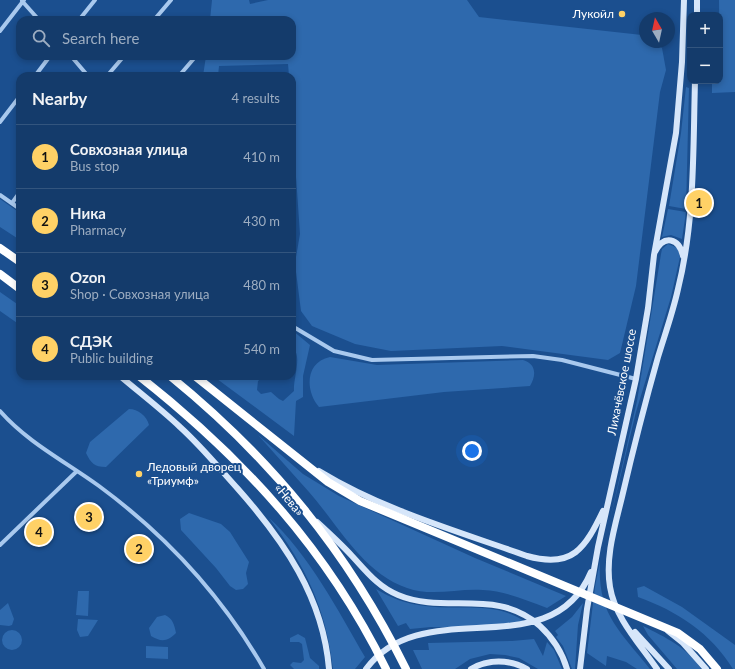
<!DOCTYPE html>
<meta charset="utf-8">
<style>
body{margin:0;font-family:Lato,sans-serif;background:#214673;color:#f1f3f6}
.controls{position:absolute;right:12px;top:12px;display:grid;overflow:hidden;border-radius:8px;box-shadow:0 2px 6px #0003}
.controls button{width:36px;height:36px;display:grid;place-items:center;padding:0;border:0;border-bottom:1px solid #33557e;background:#143b6b;color:#f1f3f6;font:20px sans-serif}
.compass{position:absolute;left:639px;top:12px;width:36px;height:36px;border-radius:50%;background:#143b6b;box-shadow:0 2px 6px #0003;rotate:351deg}
.you{position:absolute;left:472px;top:451px;width:14px;height:14px;margin:-10px;border:3px solid #fff;border-radius:50%;background:#1a73e8;box-shadow:0 0 0 6px #1a73e833}
.badge{display:grid;place-items:center;width:26px;height:26px;border-radius:50%;background:#ffd166;color:#111;font-size:13px;font-weight:700}
.pin{position:absolute;translate:-50% -50%;border:2px solid #fff;box-shadow:0 1px 4px #0006}
.list{margin:0;padding:0;list-style:none}
h2{display:flex;justify-content:space-between;align-items:center;height:52px;margin:0;padding:0 16px;font-size:17px}
h2 small{font-size:13px;font-weight:400;color:#9dadc1}
.list li{display:grid;grid-template-columns:26px 1fr auto;gap:12px;align-items:center;box-sizing:border-box;height:64px;padding:0 16px;border-top:1px solid #33557e}
.list b{display:block;font-size:15px;white-space:nowrap}
.list p{margin:0;font-size:13px;white-space:nowrap;color:#9dadc1}
.list em{font-size:13px;font-style:normal;color:#9dadc1}
.icon{flex:none;width:22px;height:22px;fill:none;stroke:currentColor;stroke-width:2;stroke-linecap:round;stroke-linejoin:round}
.map{position:relative;flex:none;width:735px;height:669px;overflow:hidden}
.search{position:absolute;background:#143b6b;box-shadow:0 2px 6px #0003;left:16px;top:16px;width:280px;height:44px;display:flex;align-items:center;gap:10px;box-sizing:border-box;padding:0 14px;border-radius:12px;color:#9dadc1;font-size:15px}
.panel{position:absolute;background:#143b6b;box-shadow:0 2px 6px #0003;left:16px;top:72px;width:280px;height:308px;border-radius:12px}
.map>svg:first-child{display:block}
.green{fill:#2e69ad}
.lines{fill:none;stroke-linecap:round;stroke-linejoin:round}
.street{stroke:#a9c9ee;stroke-width:4}
.secondary{stroke:#d6e6fa;stroke-width:6}
.highway{stroke:#fff;stroke-width:8}
.poi-dot{fill:#ffd166;stroke:#1b4f8f;stroke-width:1.5}
.labels{text-anchor:middle;stroke-width:4;stroke-linejoin:round;paint-order:stroke}
.poi-label{font-size:12px;fill:#fff;stroke:#1b4f8f;text-anchor:end}
.street-label{font-size:12px;fill:#fff;stroke:#1b4f8f}
</style>
<div class="map">
<svg width="735" height="669" viewBox="0 0 735 669">
<rect width="100%" height="100%" fill="#1b4f8f"/>
<!-- green -->
<path class="green" d="M 212,0 L 249,0 L 250,4 L 268,0 L 467,0 L 479,17 L 642,35 L 645,36 L 645,42 L 655,42 L 662,48 L 666,70 L 660,92 L 636,286 L 620,353 L 608,360 L 502,346 L 391,351 L 355,344 L 312,326 L 301,311 L 296,272 L 296,257 L 300,234 L 292,120 L 292,76 L 289,76 L 288,64 L 219,66 L 218,76 L 203,76 L 206,56 L 292,56 L 292,20 L 210,20 Z
M 719,0 L 735,0 L 735,92 L 712,93 L 712,81 L 720,81 Z
M 686,87 L 689,88 L 686,209 L 669,206 L 681,133 Z
M 0,199 L 20,213 L 20,240 L 0,227 Z
M 668,209 L 686,212 L 682,239 L 671,235 L 662,237 Z
M 668,244 L 678,248 L 680,257 L 671,297 L 636,412 L 609,524 L 637,401 L 661,254 L 662,249 Z
M 0,292 L 20,306 L 20,325 L 0,311 Z
M 292,330 L 310,345 L 303,376 L 303,397 L 296,401 L 294,436 L 213,376 L 264,376 L 258,381 L 257,390 L 261,394 L 271,392 L 279,399 L 283,401 L 294,391 C 293,378 303,355 292,347 Z
M 330,357 L 377,365 L 523,360 C 537,364 536,376 530,386 L 444,392 L 319,407 C 305,391 305,362 330,357 Z
M 129,409 C 138,409 147,416 149,425 L 106,467 C 94,467 91,463 86,453 L 90,442 Z
M 258,435 L 303,474 L 339,496 L 475,558 L 566,596 L 547,608 C 526,600 505,591 483,590 C 458,588 432,597 407,588 C 363,573 338,525 309,492 C 292,473 275,454 258,435 Z
M 189,513 L 221,524 L 230,532 L 249,562 L 246,573 L 248,584 L 243,589 L 236,590 L 230,586 L 216,568 L 181,530 L 180,519 Z
M 269,518 C 308,553 339,612 365,657 L 355,669 L 333,669 C 326,609 306,566 269,518 Z
M 600,561 C 597,614 619,630 650,669 L 637,669 L 626,662 L 607,656 L 606,666 L 587,653 L 595,587 Z
M 644,586 L 682,607 L 735,645 L 735,669 L 733,669 C 711,633 677,611 638,597 L 637,588 Z
M 376,589 C 391,598 406,604 425,606 C 460,611 496,600 527,623 L 477,628 L 431,627 L 410,629 L 406,623 L 398,626 Z
M 78,591 L 89,591 L 88,616 L 76,615 Z
M 8,603 L 14,619 L 12,625 L 9,626 L 0,625 L 0,610 Z
M 583,603 L 578,625 L 575,669 L 572,669 L 563,646 L 556,637 L 558,635 L 555,631 L 572,617 Z
M 165,615 C 173,619 174,624 176,633 C 167,642 161,642 151,636 L 149,628 L 157,617 Z
M 78,619 L 98,620 L 88,636 L 80,637 L 77,630 Z
M 643,626 C 665,637 688,648 701,669 L 677,669 L 648,635 Z
M2 640a10 10 0 1 1 20 0a10 10 0 1 1-20 0Z
M 298,634 L 305,638 L 310,658 L 319,666 L 319,669 L 294,669 L 290,665 L 293,662 L 301,663 L 304,660 L 302,644 L 299,642 L 290,642 L 290,638 Z
M 534,639 L 543,656 L 547,642 L 554,650 L 562,669 L 538,669 L 519,658 L 505,655 L 490,654 L 470,659 L 455,669 L 422,669 L 413,650 L 429,650 L 428,643 L 512,641 Z
M 146,646 L 168,647 L 168,659 L 146,658 Z"/>
<g class="lines">
<!-- street -->
<path class="street" d="M 22,1 L 39,20
M 79,20 L 95,0
M 154,20 L 171,0
M 0,31 L 24,0
M 71,56 L 88,76
M 35,76 L 50,56
M 107,76 L 124,56
M 179,76 L 196,56
M 0,122 L 20,96
M 0,195 L 20,209
M 12,203 L 20,192
M 292,326 L 334,351 L 372,360 L 533,356 L 562,360 L 636,379
M 0,411 C 27,442 66,462 99,486 C 167,536 222,596 264,669
M 0,545 L 77,471"/>
<!-- secondary -->
<path class="secondary" d="M 697,15 L 697,0
M 655,252 C 664,234 679,238 683,256
M 120,376 C 140,393 161,409 180,427 C 201,446 219,468 238,489 C 284,541 323,597 329,669
M 319,471 C 383,510 457,531 527,556 C 573,569 585,548 603,511
M 317,522 C 329,533 341,544 352,556 C 366,571 378,587 398,595 C 445,615 496,587 540,626 C 553,638 562,652 567,669
M 668,631 L 683,643 L 706,669
M 635,632 L 669,669
M 366,669 C 423,591 550,669 591,572
M 471,669 C 488,659 509,659 527,669
M 580,669 L 587,609 L 598,547 L 636,379 L 648,308 L 654,255 L 676,133 L 682,62 L 684,0
M 657,669 C 640,644 615,618 610,587 C 605,557 615,526 622,497 C 633,450 645,403 658,357 C 665,334 673,312 678,289 C 695,221 693,150 695,81"/>
<!-- highway -->
<path class="highway" d="M 0,248 L 20,262
M 0,274 L 20,289
M 139,376 C 243,458 327,549 386,669
M 170,376 C 271,458 348,552 406,669
M 195,376 L 328,482 L 360,501 L 678,633 L 700,649 L 717,669"/>
</g>
<!-- markers -->
<g class="poi-dot">
<circle cx="622" cy="14" r="4"/>
<circle cx="139" cy="474" r="4"/>
</g>
<g class="labels">
<!-- poi labels -->
<g class="poi-label">
<text x="614" y="18">Лукойл</text>
<text x="147" y="471" text-anchor="start">Ледовый дворец<tspan x="147" dy="14">«Триумф»</tspan></text>
</g>
<!-- street labels -->
<g class="street-label">
<text transform="translate(622 382) rotate(-79)" y="4">Лихачёвское шоссе</text>
<text transform="translate(289 500) rotate(50)" y="4">«Нева»</text>
</g>
</g>
</svg>
<div class="controls">
<button>+</button>
<button>−</button>
</div>
<svg class="compass" viewBox="-18 -18 36 36"><path d="M0-13l5 13h-10z" fill="#e53935"/><path d="M0 13l5-13h-10z" fill="#9dadc1"/></svg>
<div class="you"></div>
<div class="pin badge" style="left:699px;top:203px">1</div>
<div class="pin badge" style="left:139px;top:549px">2</div>
<div class="pin badge" style="left:89px;top:517px">3</div>
<div class="pin badge" style="left:39px;top:532px">4</div>
<div class="search"><svg class="icon" aria-label="search" viewBox="0 0 24 24"><circle cx="10" cy="10" r="6"/><path d="M15 15l6 6"/></svg>Search here</div>
<section class="panel">
<h2>Nearby<small>4 results</small></h2>
<ul class="list">
<li><span class="badge">1</span><div><b>Совхозная улица</b><p>Bus stop</p></div><em>410 m</em></li>
<li><span class="badge">2</span><div><b>Ника</b><p>Pharmacy</p></div><em>430 m</em></li>
<li><span class="badge">3</span><div><b>Ozon</b><p>Shop · Совхозная улица</p></div><em>480 m</em></li>
<li><span class="badge">4</span><div><b>СДЭК</b><p>Public building</p></div><em>540 m</em></li>
</ul>
</section>
</div>
